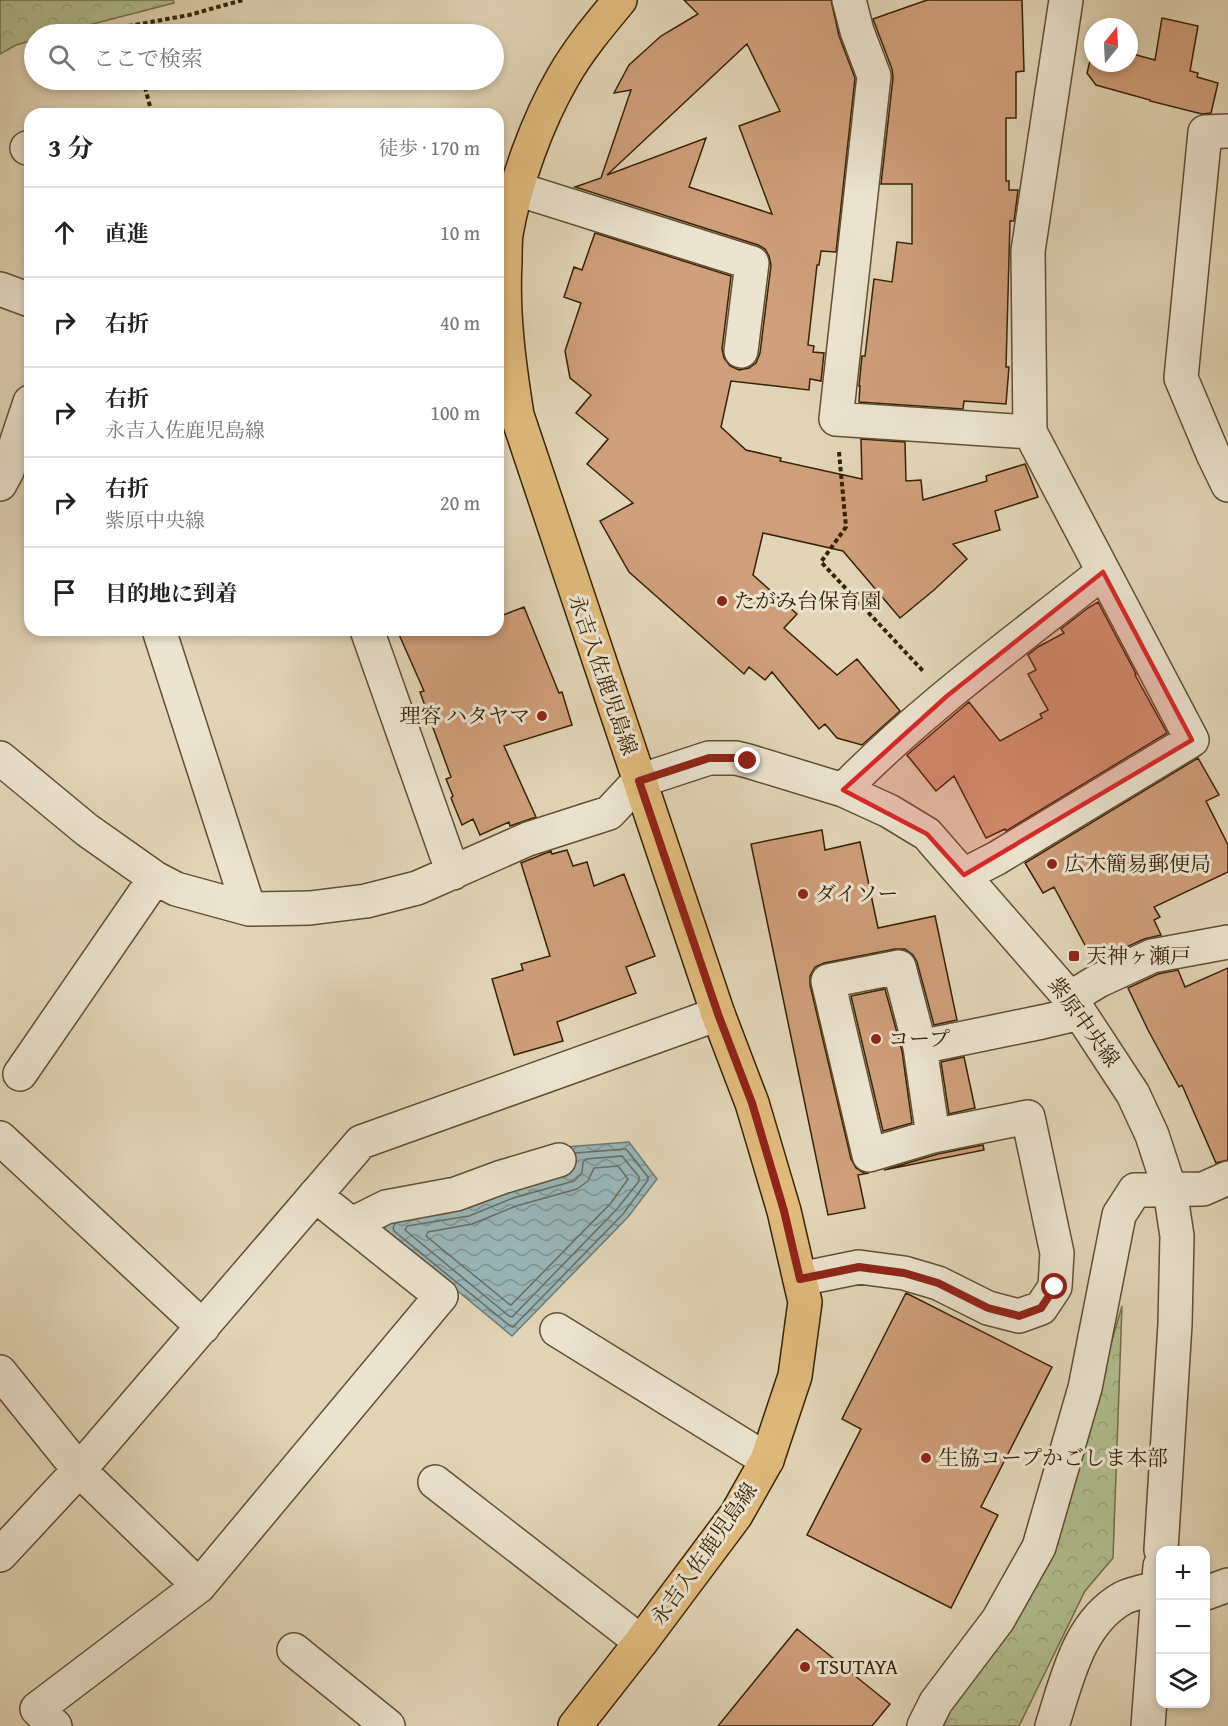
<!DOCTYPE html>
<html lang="ja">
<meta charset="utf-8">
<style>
body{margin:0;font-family:"Gentium Book Plus","Noto Serif JP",serif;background:#f6f6f6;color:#222}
.controls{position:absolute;right:18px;bottom:18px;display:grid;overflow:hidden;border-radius:12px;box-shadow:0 3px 9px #0003}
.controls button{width:54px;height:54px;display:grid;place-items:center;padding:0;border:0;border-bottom:2px solid #e0e0e0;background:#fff;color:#222;font:30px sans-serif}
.compass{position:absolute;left:1084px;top:18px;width:54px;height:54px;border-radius:50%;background:#fff;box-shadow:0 3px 9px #0003;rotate:18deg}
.stop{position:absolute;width:18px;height:18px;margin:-14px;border:4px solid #8f2418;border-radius:50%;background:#fff}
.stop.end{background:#8f2418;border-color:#fff;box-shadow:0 2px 6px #0008}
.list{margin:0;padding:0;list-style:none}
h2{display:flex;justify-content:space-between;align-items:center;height:78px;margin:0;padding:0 24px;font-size:26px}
h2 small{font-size:20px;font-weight:400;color:#767676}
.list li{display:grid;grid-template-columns:39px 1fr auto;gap:18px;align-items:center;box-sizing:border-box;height:90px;padding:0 24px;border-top:2px solid #e0e0e0}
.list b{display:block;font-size:22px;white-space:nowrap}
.list p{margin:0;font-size:20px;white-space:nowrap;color:#767676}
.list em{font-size:20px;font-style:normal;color:#767676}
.icon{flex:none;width:33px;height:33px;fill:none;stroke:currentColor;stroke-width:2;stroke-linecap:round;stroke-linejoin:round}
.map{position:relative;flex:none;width:1228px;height:1726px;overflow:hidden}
.search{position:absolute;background:#fff;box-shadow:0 3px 9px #0003;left:24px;top:24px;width:480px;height:66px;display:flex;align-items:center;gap:15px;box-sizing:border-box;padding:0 21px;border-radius:33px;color:#767676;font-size:22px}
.panel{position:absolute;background:#fff;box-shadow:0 3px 9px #0003;left:24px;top:108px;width:480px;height:528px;border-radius:18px}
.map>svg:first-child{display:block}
.forest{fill:url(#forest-crowns);stroke:#74704b;stroke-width:1.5}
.water{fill:url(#water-waves);stroke:#727b71;stroke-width:1.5}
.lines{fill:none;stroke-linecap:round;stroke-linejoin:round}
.shore{stroke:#686c60;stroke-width:1.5}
.building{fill:#cf9e7a;stroke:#382206;stroke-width:1.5;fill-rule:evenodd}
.minor-casing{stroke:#624f32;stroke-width:36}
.major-casing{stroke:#382206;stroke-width:36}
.path{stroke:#382206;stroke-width:4;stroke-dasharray:4.5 3;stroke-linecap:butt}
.minor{stroke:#ece4d0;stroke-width:33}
.major{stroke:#e1ba7c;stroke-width:33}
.route{stroke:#8f2418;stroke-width:8}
.marked{fill:#d62828;fill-opacity:0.2;stroke:#d62828;stroke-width:4.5;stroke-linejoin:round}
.poi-dot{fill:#8f2418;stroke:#ece4d0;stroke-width:2}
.labels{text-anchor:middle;stroke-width:6;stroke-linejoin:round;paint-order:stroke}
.poi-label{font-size:21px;fill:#382206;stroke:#ece4d0;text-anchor:start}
.street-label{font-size:21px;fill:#382206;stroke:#ece4d0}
</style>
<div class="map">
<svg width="1228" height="1726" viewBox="0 0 1228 1726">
<defs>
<pattern id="forest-crowns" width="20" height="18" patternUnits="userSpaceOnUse" patternTransform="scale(1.5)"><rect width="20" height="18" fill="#b1be90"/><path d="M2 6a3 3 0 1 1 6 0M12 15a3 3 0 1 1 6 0" fill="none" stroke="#99a37b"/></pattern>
<pattern id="water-waves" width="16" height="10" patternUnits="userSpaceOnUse" patternTransform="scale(1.5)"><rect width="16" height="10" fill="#99b6b9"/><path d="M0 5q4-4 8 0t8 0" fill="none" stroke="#7e9494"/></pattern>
</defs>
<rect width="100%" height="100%" fill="#e2d5b7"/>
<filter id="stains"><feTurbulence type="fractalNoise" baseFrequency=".00333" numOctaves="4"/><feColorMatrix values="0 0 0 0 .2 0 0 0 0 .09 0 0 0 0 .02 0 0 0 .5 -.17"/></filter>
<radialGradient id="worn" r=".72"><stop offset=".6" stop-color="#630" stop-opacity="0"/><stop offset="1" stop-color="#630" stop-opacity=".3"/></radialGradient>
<!-- forest -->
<path class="forest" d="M 0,0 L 173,0 L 174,3 L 54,34 L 34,34 L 34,40 L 16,45 L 0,54 Z
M 1122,1306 L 1113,1558 L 1085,1591 L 1019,1726 L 941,1726 L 1078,1457 Z"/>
<!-- water -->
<path class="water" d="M 629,1142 L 657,1179 L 628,1217 L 512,1336 L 384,1230 L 393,1214 L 565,1147 Z"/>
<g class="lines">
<!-- shore -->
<path class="shore" d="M 622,1156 L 639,1177 L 639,1181 L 617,1209 L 512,1317 L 509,1316 L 405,1230 L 407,1226 L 469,1216 L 513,1198 L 574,1181 L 582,1173 L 583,1162 L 586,1159 Z
M 618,1166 L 628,1179 L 611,1203 L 511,1305 L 509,1304 L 426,1236 L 428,1232 L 472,1224 L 516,1206 L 577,1189 L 588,1181 L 594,1168 Z
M 395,1224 L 393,1228 L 394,1231 L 510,1326 L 513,1327 L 623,1214 L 648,1180 L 648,1177 L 626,1149 L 575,1153"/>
</g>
<!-- building -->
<path class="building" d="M 684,0 L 831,0 L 839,36 L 855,78 L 836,252 L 821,251 L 819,265 L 817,265 L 808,345 L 814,346 L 813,352 L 824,353 L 821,381 L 810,379 L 809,390 L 731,381 L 721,427 L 746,450 L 781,458 L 780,461 L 862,479 L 861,439 L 905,442 L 906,481 L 921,480 L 923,500 L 987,481 L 986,476 L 1025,464 L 1038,497 L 995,511 L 1000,530 L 953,544 L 967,559 L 934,590 L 900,618 L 843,551 L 763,533 L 753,575 L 797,614 L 784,628 L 837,675 L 857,659 L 900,711 L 862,745 L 837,738 L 825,724 L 819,729 L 772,672 L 765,680 L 749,667 L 744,674 L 629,572 L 600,521 L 633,503 L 587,464 L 608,439 L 576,413 L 591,395 L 570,378 L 565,351 L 581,303 L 564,297 L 574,267 L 582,270 L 595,233 L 731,276 L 722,349 L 724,358 L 730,366 L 739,370 L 749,368 L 756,363 L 760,353 L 771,265 L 769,256 L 765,249 L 758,245 L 575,187 L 601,178 L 631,90 L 614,93 L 629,65 L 661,36 L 698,14 ZM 747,44 L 780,111 L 739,126 L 772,214 L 689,187 L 706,138 L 607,175 Z
M 927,0 L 1022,0 L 1024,71 L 1016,72 L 1016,118 L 1006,118 L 1006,181 L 1009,181 L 1009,190 L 1018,190 L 1014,221 L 1010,221 L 1006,367 L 1009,367 L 1006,404 L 964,401 L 963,409 L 859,402 L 860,386 L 859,386 L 862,356 L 865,356 L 874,279 L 892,282 L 897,242 L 912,244 L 912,184 L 881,184 L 893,78 L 892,69 L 873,19 Z
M 1162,18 L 1198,26 L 1190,71 L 1198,73 L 1197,77 L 1218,83 L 1211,113 L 1202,114 L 1150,101 L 1150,100 L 1096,85 L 1087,73 L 1093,49 L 1093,63 L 1129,63 L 1129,53 L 1155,60 Z
M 1098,602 L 1136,674 L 1135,675 L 1167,733 L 1006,831 L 1005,829 L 986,838 L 954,776 L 936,791 L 907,755 L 969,702 L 1000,741 L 1042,718 L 1040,714 L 1048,710 L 1028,674 L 1036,670 L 1028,655 L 1038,647 L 1064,633 L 1061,629 L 1088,608 Z
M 524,607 L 559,693 L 562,692 L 572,725 L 504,746 L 536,817 L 510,826 L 509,822 L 480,835 L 473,819 L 462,825 L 451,798 L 453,796 L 446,779 L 451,777 L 420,692 L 424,691 L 397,630 L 498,630 L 498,617 Z
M 1198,758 L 1219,795 L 1206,801 L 1228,845 L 1228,872 L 1154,907 L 1160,917 L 1154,920 L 1161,935 L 1144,939 L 1094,962 L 1054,887 L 1043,893 L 1025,863 Z
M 822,830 L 825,850 L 860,842 L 878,928 L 935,916 L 957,1020 L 934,1025 L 917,962 L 913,955 L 905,949 L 895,949 L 824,963 L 815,967 L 810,976 L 810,985 L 851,1159 L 856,1168 L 864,1173 L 869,1173 L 858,1175 L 865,1208 L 828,1215 L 751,844 Z
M 567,850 L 573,866 L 587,862 L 594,886 L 624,874 L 655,956 L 626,967 L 636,993 L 557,1022 L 563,1041 L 514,1055 L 492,979 L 523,970 L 521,964 L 550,956 L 521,863 L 551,851 L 552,854 Z
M 1228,968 L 1228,1160 L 1216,1163 L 1182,1085 L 1179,1087 L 1148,1030 L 1128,988 L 1158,974 L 1178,970 L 1185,987 Z
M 885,989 L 902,1051 L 912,1123 L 883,1131 L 851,996 Z
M 964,1057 L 975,1108 L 949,1114 L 941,1062 Z
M 983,1145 L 984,1150 L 884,1170 L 938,1154 Z
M 906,1293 L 1052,1367 L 981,1507 L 998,1515 L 951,1608 L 807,1535 L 861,1429 L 842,1419 Z
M 797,1629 L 890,1704 L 872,1726 L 718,1726 Z"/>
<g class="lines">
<defs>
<path id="minor" d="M 849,0 L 857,31 L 874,76 L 836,419 L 1030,432
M 1228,131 L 1205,132 L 1181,378 L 1213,454 L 1228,485
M 27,148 L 30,147
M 517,189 L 752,263 L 741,351
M 0,289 L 30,300
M 0,484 L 7,471 L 30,402
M 159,630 L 249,909
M 367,630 L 453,873
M 0,758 L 87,830 L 155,878 L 176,889 L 249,909 L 310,908 L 366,901 L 417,888 L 528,839 L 609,813 L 639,781 L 709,758 L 736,758 L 748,761 L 843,790 L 889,811 L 927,834 L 1070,998 L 1133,1094 L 1152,1135 L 1170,1190 L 1177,1236 L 1175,1324 L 1161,1550
M 843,790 C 922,709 1015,642 1103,572
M 964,875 L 997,858 L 1192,740 L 1030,432 L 1028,251 L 1066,0
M 899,967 L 920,1047 L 933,1136 L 869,1155 L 828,981 Z
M 1070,998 L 1098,981 L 1152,956 L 1228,942
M 920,1047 L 1042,1022 L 1080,1013
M 20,1074 L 155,878
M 0,1138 L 203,1327
M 352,1224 L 386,1207 L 456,1194 L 502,1177 L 559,1160
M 800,1279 L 859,1267 L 904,1273 L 938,1283 L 988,1308 L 1019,1316 L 1041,1308 L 1055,1287 L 1057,1253 L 1028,1117 L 933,1136
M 557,1330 L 767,1460
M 0,1372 L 79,1470 L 199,1586
M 435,1482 L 641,1642
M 0,1555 L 79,1470 L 361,1142 L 718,1014
M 1206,1593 L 1228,1585
M 294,1650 L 388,1726
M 55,1726 L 37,1709 L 199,1586 L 441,1296 L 315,1195
M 924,1726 L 936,1702 L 998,1620 L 1039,1547 L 1085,1388 L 1119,1215 L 1135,1190 L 1203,1189 L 1228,1178
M 1052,1726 C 1067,1680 1078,1623 1123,1598 C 1133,1593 1148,1591 1159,1587
M 1148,1726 L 1160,1566"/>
<path id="major" d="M 575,1726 L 641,1642 L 736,1515 L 767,1460 L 795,1376 L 805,1302 L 784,1211 L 752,1103 L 718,1014 L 517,415 C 509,364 502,313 505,262 C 505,253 505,243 506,234 C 515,183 537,122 563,77 C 579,49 600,24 620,0"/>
</defs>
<!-- minor casing -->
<use href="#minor" class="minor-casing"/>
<!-- major casing -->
<use href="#major" class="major-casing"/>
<!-- path -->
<path class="path" d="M 131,34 L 129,26 L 189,15 L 243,0
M 143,80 L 152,114
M 839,452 L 846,527 L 821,562 L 924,672"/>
<!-- minor -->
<use href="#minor" class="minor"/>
<!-- major -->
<use href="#major" class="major"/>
</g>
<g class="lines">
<!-- route -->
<path class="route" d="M 748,761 L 736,758 L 709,758 L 639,781 L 718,1014 L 752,1103 L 784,1211 L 800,1279 L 859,1267 L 904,1273 L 938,1283 L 988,1308 L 1019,1316 L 1041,1308 L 1055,1287"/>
</g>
<!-- marked area -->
<path class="marked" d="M 1103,572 L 1192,740 L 964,875 L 927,834 L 843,790 L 947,696 Z"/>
<!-- markers -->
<g class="poi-dot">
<circle cx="722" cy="601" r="6"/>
<circle cx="542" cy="716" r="6"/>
<circle cx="1052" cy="864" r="6"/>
<circle cx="803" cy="894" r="6"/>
<rect x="1068" y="950" width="12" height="12" rx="3"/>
<circle cx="876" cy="1039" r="6"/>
<circle cx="926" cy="1458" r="6"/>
<circle cx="805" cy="1667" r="6"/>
</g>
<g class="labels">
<!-- poi labels -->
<g class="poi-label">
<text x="734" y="608">たがみ台保育園</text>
<text x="530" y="723" text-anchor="end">理容 ハタヤマ</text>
<text x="1064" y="871">広木簡易郵便局</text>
<text x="815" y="901">ダイソー</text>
<text x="1086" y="963">天神ヶ瀬戸</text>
<text x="888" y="1046">コープ</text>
<text x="938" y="1465">生協コープかごしま本部</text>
<text x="817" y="1674">TSUTAYA</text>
</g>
<!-- street labels -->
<g class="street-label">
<text transform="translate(603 675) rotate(71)" y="7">永吉入佐鹿児島線</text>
<text transform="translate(1084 1022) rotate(54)" y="7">紫原中央線</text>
<text transform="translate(704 1554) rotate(-55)" y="7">永吉入佐鹿児島線</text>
</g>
</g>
<rect width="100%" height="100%" filter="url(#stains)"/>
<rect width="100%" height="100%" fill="url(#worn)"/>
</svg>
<div class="controls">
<button>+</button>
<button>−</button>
<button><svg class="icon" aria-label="layers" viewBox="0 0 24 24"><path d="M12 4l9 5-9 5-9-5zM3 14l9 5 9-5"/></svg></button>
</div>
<svg class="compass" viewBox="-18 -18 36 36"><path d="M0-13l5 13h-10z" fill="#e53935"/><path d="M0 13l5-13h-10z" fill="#767676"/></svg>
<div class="stop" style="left:1055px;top:1287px"></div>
<div class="stop end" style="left:748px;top:761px"></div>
<div class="search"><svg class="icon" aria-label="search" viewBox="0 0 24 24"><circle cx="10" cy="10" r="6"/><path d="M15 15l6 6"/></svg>ここで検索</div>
<section class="panel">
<h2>3 分<small>徒歩 · 170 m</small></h2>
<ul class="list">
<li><svg class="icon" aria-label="ahead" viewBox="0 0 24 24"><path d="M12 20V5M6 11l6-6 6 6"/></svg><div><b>直進</b></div><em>10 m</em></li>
<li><svg class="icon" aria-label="right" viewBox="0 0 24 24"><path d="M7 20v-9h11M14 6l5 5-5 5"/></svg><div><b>右折</b></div><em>40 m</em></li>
<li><svg class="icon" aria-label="right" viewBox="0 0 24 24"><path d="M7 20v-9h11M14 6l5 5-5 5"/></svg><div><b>右折</b><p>永吉入佐鹿児島線</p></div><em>100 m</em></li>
<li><svg class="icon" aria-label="right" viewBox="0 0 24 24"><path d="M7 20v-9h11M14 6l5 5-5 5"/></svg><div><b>右折</b><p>紫原中央線</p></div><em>20 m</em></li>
<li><svg class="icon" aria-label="arrive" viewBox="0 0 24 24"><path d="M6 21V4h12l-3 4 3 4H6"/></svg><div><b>目的地に到着</b></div></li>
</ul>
</section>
</div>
